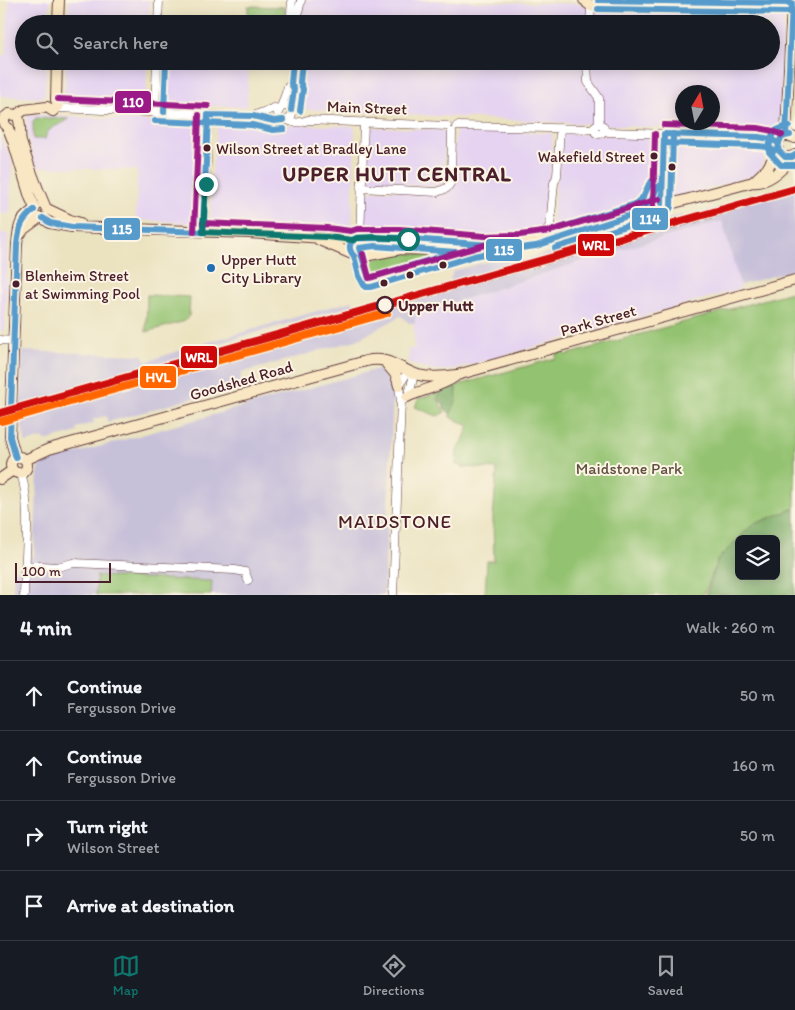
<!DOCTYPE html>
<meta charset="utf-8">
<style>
body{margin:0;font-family:Itim,sans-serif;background:#242831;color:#f1f3f6}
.controls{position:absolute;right:15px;bottom:15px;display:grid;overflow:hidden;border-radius:8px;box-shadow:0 2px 12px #0003}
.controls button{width:45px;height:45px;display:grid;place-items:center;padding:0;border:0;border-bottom:1px solid #363941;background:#171b24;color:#f1f3f6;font:25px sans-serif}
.compass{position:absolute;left:675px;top:85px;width:45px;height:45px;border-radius:50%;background:#171b24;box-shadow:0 2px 12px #0003;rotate:10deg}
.scale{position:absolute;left:15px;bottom:12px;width:96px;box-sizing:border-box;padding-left:5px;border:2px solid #4a1f2b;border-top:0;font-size:14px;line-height:18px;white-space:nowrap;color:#4a1f2b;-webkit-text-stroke:4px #fcf5e5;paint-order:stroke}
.stop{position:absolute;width:15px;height:15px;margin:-11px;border:4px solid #0f766e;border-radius:50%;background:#fff}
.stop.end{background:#0f766e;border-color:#fff;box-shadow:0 1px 5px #0008}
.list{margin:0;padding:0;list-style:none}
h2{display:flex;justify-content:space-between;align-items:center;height:65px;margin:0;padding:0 20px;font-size:21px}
h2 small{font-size:16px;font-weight:400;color:#9ea1a6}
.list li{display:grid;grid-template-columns:32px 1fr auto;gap:15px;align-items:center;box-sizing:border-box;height:70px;padding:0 20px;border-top:1px solid #363941}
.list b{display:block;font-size:19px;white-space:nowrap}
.list p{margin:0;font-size:16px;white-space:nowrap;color:#9ea1a6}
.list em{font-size:16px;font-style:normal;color:#9ea1a6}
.icon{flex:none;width:28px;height:28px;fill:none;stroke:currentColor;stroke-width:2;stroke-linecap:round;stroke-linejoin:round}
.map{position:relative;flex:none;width:795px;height:595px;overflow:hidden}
.search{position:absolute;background:#171b24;box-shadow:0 2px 12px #0003;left:15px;right:15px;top:15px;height:55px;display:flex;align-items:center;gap:12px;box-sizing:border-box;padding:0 18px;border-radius:28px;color:#9ea1a6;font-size:19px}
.sheet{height:345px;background:#171b24}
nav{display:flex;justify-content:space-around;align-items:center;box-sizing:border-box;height:70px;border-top:1px solid #363941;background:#171b24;font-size:14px;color:#9ea1a6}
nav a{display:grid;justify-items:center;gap:2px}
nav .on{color:#0f766e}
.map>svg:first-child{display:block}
.built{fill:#e5d3f1;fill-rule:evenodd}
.industrial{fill:#c7c0d9}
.green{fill:#93c270;stroke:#6e704e}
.forest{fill:#76a862;stroke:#606446;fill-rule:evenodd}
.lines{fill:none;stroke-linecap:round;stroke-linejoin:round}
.street-casing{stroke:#623c41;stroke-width:9}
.secondary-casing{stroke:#623c41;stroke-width:12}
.street{stroke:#fff;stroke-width:8}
.secondary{stroke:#f9e7c3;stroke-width:10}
.rail{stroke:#4a1f2b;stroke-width:2;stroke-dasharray:8 4;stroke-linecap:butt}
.bus-1-casing{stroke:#fcf5e5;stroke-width:10}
.bus-2-casing{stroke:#fcf5e5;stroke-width:10}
.bus-3-casing{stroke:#fcf5e5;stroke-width:10}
.bus-1{stroke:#579bcb;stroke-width:6}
.bus-2{stroke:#579bcb;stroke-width:6}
.bus-3{stroke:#9c1a87;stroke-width:6}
.rail-1-casing{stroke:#fcf5e5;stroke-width:11}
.rail-2-casing{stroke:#fcf5e5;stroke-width:11}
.rail-1{stroke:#ce0808;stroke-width:8}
.rail-2{stroke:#f60;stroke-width:8}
.route{stroke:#0f766e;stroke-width:6}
.bus-dot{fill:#4a1f2b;stroke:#fcf5e5;stroke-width:2}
.poi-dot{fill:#1f6fb2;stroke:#fcf5e5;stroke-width:2}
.stop-dot{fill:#fcf5e5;stroke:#4a1f2b;stroke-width:2.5}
.labels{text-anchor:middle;stroke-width:4;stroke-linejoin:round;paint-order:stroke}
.bus-label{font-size:15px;fill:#4a1f2b;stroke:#fcf5e5;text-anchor:start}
.street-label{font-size:16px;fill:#4a1f2b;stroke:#fcf5e5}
.poi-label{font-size:16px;fill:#4a1f2b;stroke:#fcf5e5;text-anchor:start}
.stop-label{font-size:16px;font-weight:bold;fill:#4a1f2b;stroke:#fcf5e5;text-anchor:start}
.park-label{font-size:16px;fill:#605040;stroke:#fcf5e5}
.quarter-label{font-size:19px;letter-spacing:1px;fill:#4a1f2b;stroke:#fcf5e5}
.district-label{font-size:21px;font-weight:bold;letter-spacing:1px;fill:#4a1f2b;stroke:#fcf5e5}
.line-badge{stroke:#fcf5e5;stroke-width:2}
.badge-label{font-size:14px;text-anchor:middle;font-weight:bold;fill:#fff}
</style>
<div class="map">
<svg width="795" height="595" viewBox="0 0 795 595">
<rect width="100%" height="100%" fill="#fcf5e5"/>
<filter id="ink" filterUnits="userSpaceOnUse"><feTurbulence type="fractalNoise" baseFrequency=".02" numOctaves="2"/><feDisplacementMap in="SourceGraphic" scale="10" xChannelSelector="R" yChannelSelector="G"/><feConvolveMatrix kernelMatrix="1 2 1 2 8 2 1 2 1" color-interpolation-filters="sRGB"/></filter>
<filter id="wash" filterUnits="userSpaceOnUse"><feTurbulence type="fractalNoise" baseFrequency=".0096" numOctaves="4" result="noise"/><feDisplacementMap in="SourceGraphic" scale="20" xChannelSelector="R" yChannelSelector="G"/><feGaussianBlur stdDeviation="1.12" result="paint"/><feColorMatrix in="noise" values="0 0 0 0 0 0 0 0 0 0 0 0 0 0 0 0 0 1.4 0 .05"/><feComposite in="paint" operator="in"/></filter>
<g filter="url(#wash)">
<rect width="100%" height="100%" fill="#ebe2bf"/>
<!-- built -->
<path class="built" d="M 9,0 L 50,0 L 49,24 L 24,24 L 24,61 L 47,61 L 45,94 L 41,98 L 0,96 L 0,55 L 6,56 Z
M 69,0 L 150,0 L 149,24 L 68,24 Z
M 306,0 L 403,0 L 784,8 L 779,134 L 303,109 L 299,105 L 299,61 L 771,61 L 771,24 L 299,24 L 299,4 ZM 682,92 L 712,92 L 712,122 L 682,122 Z
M 66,61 L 147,61 L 146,103 L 141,108 L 64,103 Z
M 166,64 L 249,68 L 247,107 L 164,104 Z
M 29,114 L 196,124 L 193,221 L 192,223 L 136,220 L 137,170 L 37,167 L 34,162 L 26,129 L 27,116 Z
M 217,124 L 351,126 L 355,128 L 352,227 L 350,232 L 346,233 L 210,226 L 212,174 Z
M 368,127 L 443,130 L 445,134 L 443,185 L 440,187 L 366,183 L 364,181 L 366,129 Z
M 456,130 L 551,133 L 553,135 L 547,229 L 525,239 L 507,241 L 366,233 L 363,232 L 363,193 L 367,191 L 449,189 Z
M 562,133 L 654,138 L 658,142 L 657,202 L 654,205 L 556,234 L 553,234 L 551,229 Z
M 0,137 L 12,159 L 10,214 L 0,214 Z
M 670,140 L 757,143 L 764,148 L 764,160 L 760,170 L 754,175 L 667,201 L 665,199 L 666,143 Z
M 722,221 L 741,287 L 738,288 L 739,289 L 452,370 L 430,370 L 408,363 L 409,349 L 414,349 L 414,313 L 481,294 L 591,258 Z
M 0,233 L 8,234 L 5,331 L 0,331 Z"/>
<!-- industrial -->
<path class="industrial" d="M 795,186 L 795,270 L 740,285 L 722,221 L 591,258 L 481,294 L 415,313 L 415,323 L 409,323 L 401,316 L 357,340 L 241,373 L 240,385 L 108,422 L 106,416 L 93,419 L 94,423 L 76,428 L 77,432 L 45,441 L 43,438 L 26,443 L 20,420 L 22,351 L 144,355 L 145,362 L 184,349 L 352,301 L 354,304 L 355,305 L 191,351 L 184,354 L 185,357 L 247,339 L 248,342 L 451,285 L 450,280 L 453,271 L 507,256 L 510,264 L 682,215 L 683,218 Z
M 378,369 L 388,373 L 391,379 L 393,398 L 384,595 L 13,595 L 14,572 L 34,555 L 38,473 L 41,463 Z"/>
<!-- green -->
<path class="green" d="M 248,6 L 285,7 L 284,24 L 248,24 Z
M 36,118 L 69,119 C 60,126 47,126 45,139 L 33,139 L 33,121 Z
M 397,253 L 440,255 L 440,259 L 436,265 L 432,261 L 413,266 L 417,270 L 414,271 L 413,270 L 402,272 L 400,275 L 399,273 L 389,276 L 389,278 L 370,283 L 364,280 L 360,266 L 374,259 Z
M 795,291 L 795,508 L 752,525 L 718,559 L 706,590 L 703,595 L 485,595 L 487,561 L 494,561 L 493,518 L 497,469 L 462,467 L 462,465 L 456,465 L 457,450 L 462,443 L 469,426 L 450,417 L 451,387 L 556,358 L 556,354 L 563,352 L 566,355 Z
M 147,295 L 190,297 L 189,316 L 185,321 L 146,332 Z
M 438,392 L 440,393 L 436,399 L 439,400 L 441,406 L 445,412 L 437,416 L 415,407 L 419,397 L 422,398 Z
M 97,576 L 212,581 L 211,595 L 96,595 Z"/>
<!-- forest -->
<path class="forest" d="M 456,387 L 457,399 L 451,414 L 444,408 L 444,405 L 438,398 L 441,393 L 437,391 Z
M 795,508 L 795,595 L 706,595 L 718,559 L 752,525 ZM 739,539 L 776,539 L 776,576 L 739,576 Z"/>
</g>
<g filter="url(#ink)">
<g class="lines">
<defs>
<path id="street" d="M 292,0 L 291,13 L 294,19 L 294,24
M 294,19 L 298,14 L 301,0
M 158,24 L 159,0
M 590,24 L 591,6
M 587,61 L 588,82 L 599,98 L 599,124
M278 113a7 7 0 1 1 14 0a7 7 0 1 1-14 0Z
M 281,107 L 288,87 L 291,84 L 293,61
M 58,108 L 238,116 L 253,116 L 274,108 L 280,109
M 291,110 L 294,89 L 291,84
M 155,112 L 157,61
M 253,116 L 274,121 L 283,120
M 287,120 C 295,124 301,123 308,120 L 447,126
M594 129a5 5 0 1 1 10 0a5 5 0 1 1-10 0Z
M 457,126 L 593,129
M 604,130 L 608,132 L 758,137 L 771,139 L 778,143
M 361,188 L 437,192 L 447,188 L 451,182 L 452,132
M 662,207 L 664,134
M 203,232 L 207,160 L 208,115
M 360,238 L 364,122
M 529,240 L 543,234 L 550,226 L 554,183 L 557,176 L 560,128
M 0,340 L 14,341
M 405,399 C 411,393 412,382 414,373
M 21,473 C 32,509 25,557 24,595
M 25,565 L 57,567 L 73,563 L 235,570 L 245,572 L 248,580
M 393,595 L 401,402 L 399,386 L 408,371"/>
<path id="secondary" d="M 584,0 L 586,0 L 587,3 L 591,6 L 596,4 L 597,0
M 598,0 L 792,3 L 786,135
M 58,24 L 59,0
M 47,107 L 53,111 L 58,106 L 56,100 L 57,61
M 17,115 L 9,114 L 4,118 L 4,124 L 8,128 L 13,141 L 30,197 L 35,208
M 17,115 C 22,123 19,134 21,142 C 28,164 36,185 45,206
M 17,115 L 24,110 L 47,107
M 795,138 C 771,126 772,167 795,155
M 753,182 L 767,169 L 778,150
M 47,209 L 70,220 L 80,223
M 641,212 L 651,201 L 657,188 L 662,184
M 43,218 L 50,223 L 72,227 L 249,233 L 353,240 C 360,236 366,239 368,246 L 367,253 L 364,255
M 18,237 L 24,229 L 39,218
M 362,238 L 398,238 L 501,245 L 552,240 L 640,212 L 753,182 C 769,184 785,167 795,155
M 319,240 L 359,257 L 401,249 L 473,251
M 386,363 L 396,375 L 399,386
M 407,397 C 424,389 441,387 456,376
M11 465a8 8 0 1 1 16 0a8 8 0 1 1-16 0Z
M 16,458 L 10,437 L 17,244 C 19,226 18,221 34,210
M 25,460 L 49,449 L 366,361 C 388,356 398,368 418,375 C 430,378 444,377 457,375 L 795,280
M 0,479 L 13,470"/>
</defs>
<!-- street casing -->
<use href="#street" class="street-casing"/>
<!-- secondary casing -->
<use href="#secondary" class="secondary-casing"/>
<!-- street -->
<use href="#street" class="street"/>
<!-- secondary -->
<use href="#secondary" class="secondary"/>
<!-- rail -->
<path class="rail" d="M 0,417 L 709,218 L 740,209 L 785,192"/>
<defs>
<path id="bus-1" d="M 598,0 L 792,3
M 291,110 L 294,89 L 291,84 L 293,61
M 208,115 L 253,116 L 274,121 L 283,120
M 664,134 L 758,137 L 771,139 L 778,143
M 786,135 L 792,3
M 790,135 C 780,136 779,140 778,150 L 785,157 L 792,157 L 795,155
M 662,203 L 664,134
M 43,218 L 50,223 L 72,227 L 203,232
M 203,232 L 208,115
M 354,256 L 359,276 L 365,287 L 371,287 L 474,256 L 497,251 L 536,246 L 640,212 L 651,201 L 657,188 L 662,184
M 354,256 C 348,249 348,242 357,238 L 398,238 L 491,245
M 16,458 L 10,437 L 17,244 C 19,228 21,220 34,210"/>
<path id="bus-2" d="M 598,9 L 792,12
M 300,111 L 303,89 L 300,82 L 302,62
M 164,112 L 166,61
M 155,121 L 252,125 L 273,130 L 284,129
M 789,126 C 772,129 770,136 769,152 L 781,165 L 795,165
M 664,143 L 757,146 L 768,147 L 774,151
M 550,231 L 635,204 L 644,196 L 649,184 L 654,179
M 375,246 L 456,252 L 369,278 L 359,248 Z
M 555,248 L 668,213 L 671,207 L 673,134"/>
<path id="bus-3" d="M 58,99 L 208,106
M 664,125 L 758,128 L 773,131 L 782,135
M 653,207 L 655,134
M 203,223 L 327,228 L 351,231 L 357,229 L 399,229 L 484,236 L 520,235 L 550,231 L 659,199
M 194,232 L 199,115
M 363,254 L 369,278 L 488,244"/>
</defs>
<!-- bus-1 casing -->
<use href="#bus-1" class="bus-1-casing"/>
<!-- bus-2 casing -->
<use href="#bus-2" class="bus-2-casing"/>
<!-- bus-3 casing -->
<use href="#bus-3" class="bus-3-casing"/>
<!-- bus-1 -->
<use href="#bus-1" class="bus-1"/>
<!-- bus-2 -->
<use href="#bus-2" class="bus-2"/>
<!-- bus-3 -->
<use href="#bus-3" class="bus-3"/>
<defs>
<path id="rail-1" d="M 0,413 L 795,189"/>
<path id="rail-2" d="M 2,421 L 387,313"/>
</defs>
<!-- rail-1 casing -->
<use href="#rail-1" class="rail-1-casing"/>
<!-- rail-2 casing -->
<use href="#rail-2" class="rail-2-casing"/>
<!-- rail-1 -->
<use href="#rail-1" class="rail-1"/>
<!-- rail-2 -->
<use href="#rail-2" class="rail-2"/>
</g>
</g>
<g class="lines" filter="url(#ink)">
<!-- route -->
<path class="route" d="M 206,184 L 203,232 L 327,237 L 353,240 L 357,238 L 375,237 L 408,239"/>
</g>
<!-- markers -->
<g class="bus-dot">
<circle cx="207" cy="148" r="4.5"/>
<circle cx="654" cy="156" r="4.5"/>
<circle cx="672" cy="167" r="4.5"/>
<circle cx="443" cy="265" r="4.5"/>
<circle cx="410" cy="275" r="4.5"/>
<circle cx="384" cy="283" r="4.5"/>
<circle cx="16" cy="284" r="4.5"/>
</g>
<circle class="poi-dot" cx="211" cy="268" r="5"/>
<circle class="stop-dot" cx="385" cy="305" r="8"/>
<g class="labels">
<!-- bus labels -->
<g class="bus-label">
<text x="216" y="154">Wilson Street at Bradley Lane</text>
<text x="645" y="162" text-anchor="end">Wakefield Street</text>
<text x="25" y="281">Blenheim Street<tspan x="25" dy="18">at Swimming Pool</tspan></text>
</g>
<!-- street labels -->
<g class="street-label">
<text transform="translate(367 107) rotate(2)" y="6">Main Street</text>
<text transform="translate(598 320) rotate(-16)" y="6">Park Street</text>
<text transform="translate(241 380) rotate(-16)" y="6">Goodshed Road</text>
</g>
<!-- poi labels -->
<g class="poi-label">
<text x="221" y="265">Upper Hutt<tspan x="221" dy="18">City Library</tspan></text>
</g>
<!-- stop labels -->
<g class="stop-label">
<text x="398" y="311">Upper Hutt</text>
</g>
<!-- park labels -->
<g class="park-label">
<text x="629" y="474">Maidstone Park</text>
</g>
<!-- quarter labels -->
<g class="quarter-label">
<text x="395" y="528">MAIDSTONE</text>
</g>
<!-- district labels -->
<g class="district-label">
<text x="397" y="181">UPPER HUTT CENTRAL</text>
</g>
</g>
<g class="line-badge">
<rect x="114" y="90" width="38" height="24" rx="5" fill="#9c1a87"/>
<rect x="631" y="207" width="38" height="24" rx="5" fill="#579bcb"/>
<rect x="103" y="217" width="38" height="24" rx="5" fill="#579bcb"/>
<rect x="577" y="233" width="38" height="24" rx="5" fill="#ce0808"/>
<rect x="485" y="238" width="38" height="24" rx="5" fill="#579bcb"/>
<rect x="180" y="345" width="38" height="24" rx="5" fill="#ce0808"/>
<rect x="139" y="365" width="38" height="24" rx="5" fill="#f60"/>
</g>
<g class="badge-label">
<text x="133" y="107">110</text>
<text x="650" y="224">114</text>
<text x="122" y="234">115</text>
<text x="596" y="250">WRL</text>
<text x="504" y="255">115</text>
<text x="199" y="362">WRL</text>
<text x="158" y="382">HVL</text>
</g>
</svg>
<div class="controls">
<button><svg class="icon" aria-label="layers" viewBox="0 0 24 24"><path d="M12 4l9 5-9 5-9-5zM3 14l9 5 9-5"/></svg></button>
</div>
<svg class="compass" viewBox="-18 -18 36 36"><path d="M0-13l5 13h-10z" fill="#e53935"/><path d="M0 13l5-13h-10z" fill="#9ea1a6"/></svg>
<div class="scale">100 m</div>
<div class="stop" style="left:408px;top:239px"></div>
<div class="stop end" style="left:206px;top:184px"></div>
<div class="search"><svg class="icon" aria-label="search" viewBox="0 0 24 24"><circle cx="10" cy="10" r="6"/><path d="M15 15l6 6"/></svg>Search here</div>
</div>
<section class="sheet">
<h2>4 min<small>Walk · 260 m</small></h2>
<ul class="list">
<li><svg class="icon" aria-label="ahead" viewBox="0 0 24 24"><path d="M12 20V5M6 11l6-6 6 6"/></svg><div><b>Continue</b><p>Fergusson Drive</p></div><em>50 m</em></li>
<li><svg class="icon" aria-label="ahead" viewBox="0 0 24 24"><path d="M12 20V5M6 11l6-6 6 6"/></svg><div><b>Continue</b><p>Fergusson Drive</p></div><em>160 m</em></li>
<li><svg class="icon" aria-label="right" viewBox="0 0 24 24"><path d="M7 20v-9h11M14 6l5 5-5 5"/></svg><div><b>Turn right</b><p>Wilson Street</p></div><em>50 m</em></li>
<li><svg class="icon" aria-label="arrive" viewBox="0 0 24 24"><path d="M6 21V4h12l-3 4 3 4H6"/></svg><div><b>Arrive at destination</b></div></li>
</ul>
</section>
<nav>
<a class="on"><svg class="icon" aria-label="map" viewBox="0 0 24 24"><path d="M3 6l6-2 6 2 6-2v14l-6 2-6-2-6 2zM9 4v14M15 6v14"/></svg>Map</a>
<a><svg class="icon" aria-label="directions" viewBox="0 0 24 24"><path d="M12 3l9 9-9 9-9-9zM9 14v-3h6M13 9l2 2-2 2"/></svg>Directions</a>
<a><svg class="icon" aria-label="saved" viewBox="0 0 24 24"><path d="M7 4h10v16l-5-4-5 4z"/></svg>Saved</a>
</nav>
